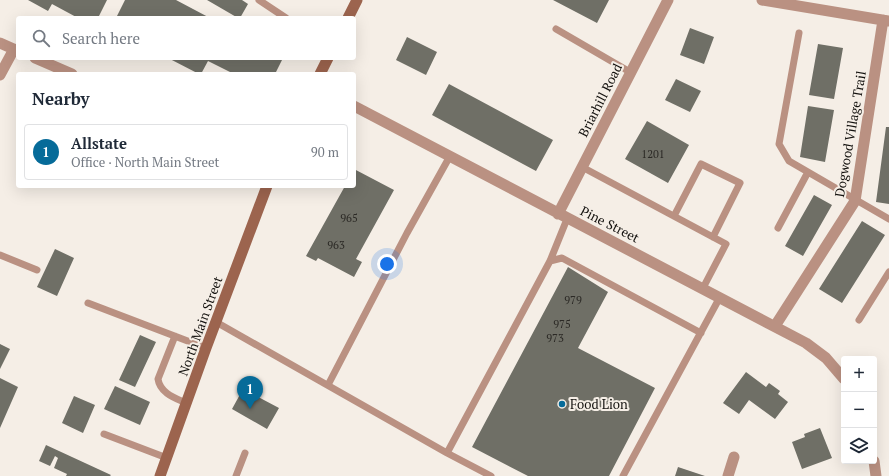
<!DOCTYPE html>
<meta charset="utf-8">
<style>
body{margin:0;font-family:"PT Serif",serif;background:#f6f6f7;color:#1f2937}
.controls{position:absolute;right:12px;bottom:12px;display:grid;overflow:hidden;border-radius:4px;box-shadow:0 4px 16px #0002}
.controls button{width:36px;height:36px;display:grid;place-items:center;padding:0;border:0;border-bottom:1px solid #e0e1e3;background:#fff;color:#1f2937;font:20px sans-serif}
.you{position:absolute;left:387px;top:264px;width:14px;height:14px;margin:-10px;border:3px solid #fff;border-radius:50%;background:#1a73e8;box-shadow:0 0 0 6px #1a73e833}
.badge{display:grid;place-items:center;width:26px;height:26px;border-radius:50%;background:#066b99;color:#fff;font-size:13px;font-weight:700}
.pin{position:absolute;translate:-50% -33px;filter:drop-shadow(0 1px 2px #0008)}
.pin::after{content:'';position:absolute;top:21px;width:14px;height:12px;background:inherit;clip-path:polygon(0 0,100% 0,50% 100%)}
.list{margin:0;padding:0;list-style:none}
h2{display:flex;justify-content:space-between;align-items:center;height:52px;margin:0;padding:0 16px;font-size:17px}
h2 small{font-size:13px;font-weight:400;color:#747a83}
.list li{display:grid;grid-template-columns:26px 1fr auto;gap:12px;align-items:center;box-sizing:border-box;height:56px;margin:0 8px 8px;padding:0 8px;border:1px solid #e0e1e3;border-radius:4px}
.list b{display:block;font-size:15px;white-space:nowrap}
.list p{margin:0;font-size:13px;white-space:nowrap;color:#747a83}
.list em{font-size:13px;font-style:normal;color:#747a83}
.icon{flex:none;width:22px;height:22px;fill:none;stroke:currentColor;stroke-width:2;stroke-linecap:round;stroke-linejoin:round}
.map{position:relative;flex:none;width:889px;height:476px;overflow:hidden}
.search{position:absolute;background:#fff;box-shadow:0 4px 16px #0002;left:16px;top:16px;width:340px;height:44px;display:flex;align-items:center;gap:10px;box-sizing:border-box;padding:0 14px;border-radius:4px;color:#747a83;font-size:15px}
.panel{position:absolute;background:#fff;box-shadow:0 4px 16px #0002;left:16px;top:72px;width:340px;height:116px;border-radius:4px}
.map>svg:first-child{display:block}
.building{fill:#6f6f66}
.lines{fill:none;stroke-linecap:round;stroke-linejoin:round}
.service{stroke:#ba9182;stroke-width:7}
.minor{stroke:#ba9182;stroke-width:11}
.secondary{stroke:#9c644e;stroke-width:11}
.poi-dot{fill:#066b99;stroke:#f5eee6;stroke-width:1.5}
.labels{text-anchor:middle;stroke-width:4;stroke-linejoin:round;paint-order:stroke}
.number-label{font-size:11px;fill:#2b2925}
.street-label{font-size:13px;fill:#14120f;stroke:#f5eee6}
.poi-label{font-size:13px;fill:#14120f;stroke:#f5eee6;text-anchor:start}
</style>
<div class="map">
<svg width="889" height="476" viewBox="0 0 889 476">
<rect width="100%" height="100%" fill="#f5eee6"/>
<!-- building -->
<path class="building" d="M 28,0 L 107,0 L 98,18 L 78,18 L 52,4 L 48,11 Z
M 125,0 L 176,0 L 210,18 L 116,18 Z
M 207,0 L 242,0 L 248,4 L 240,18 L 238,18 Z
M 553,0 L 609,0 L 597,23 Z
M 690,28 L 714,37 L 704,64 L 680,55 Z
M 407,37 L 437,52 L 426,75 L 396,60 Z
M 818,44 L 843,48 L 834,99 L 809,95 Z
M 168,58 L 283,58 L 275,74 L 234,74 L 208,61 L 201,74 L 199,74 Z
M 676,79 L 701,91 L 690,112 L 665,100 Z
M 449,84 L 553,140 L 536,171 L 432,115 Z
M 808,106 L 834,110 L 825,162 L 800,157 Z
M 647,121 L 689,145 L 668,183 L 625,159 Z
M 886,127 L 889,127 L 889,204 L 876,202 Z
M 354,169 L 394,190 L 356,259 L 362,262 L 354,277 L 318,258 L 316,261 L 306,256 L 345,186 L 354,186 Z
M 814,195 L 832,205 L 803,256 L 785,246 Z
M 862,221 L 885,235 L 842,303 L 819,289 Z
M 55,249 L 74,258 L 57,296 L 37,287 Z
M 568,267 L 608,292 L 578,348 L 655,388 L 609,476 L 528,476 L 472,447 Z
M 140,335 L 156,342 L 135,387 L 119,380 Z
M 0,344 L 10,349 L 0,369 Z
M 746,372 L 766,387 L 769,383 L 780,391 L 778,394 L 788,402 L 775,419 L 749,400 L 739,414 L 723,403 Z
M 0,378 L 18,387 L 0,428 Z
M 115,386 L 150,402 L 140,425 L 104,409 Z
M 243,389 L 279,408 L 267,429 L 232,409 Z
M 74,396 L 95,405 L 83,433 L 62,423 Z
M 820,428 L 832,458 L 802,469 L 792,442 L 805,437 L 804,434 Z
M 46,445 L 111,475 L 110,476 L 66,476 L 67,474 L 54,468 L 58,458 L 55,456 L 50,466 L 39,461 Z
M 678,467 L 705,476 L 675,476 Z"/>
<g class="lines">
<!-- service -->
<path class="service" d="M 259,0 L 286,18
M 556,29 L 630,72
M 799,33 L 779,144 L 789,161 L 889,219
M 582,167 L 726,244 L 703,288
M 674,216 L 701,164 L 740,183 L 713,237
M 778,228 L 808,172
M 0,255 L 37,270
M 550,261 L 562,258 L 701,333
M 88,303 L 206,348
M 859,320 L 889,272
M 216,322 L 447,453 L 491,476
M 175,336 L 158,379 C 160,393 175,398 186,403
M 328,385 L 407,233 L 450,156
M 104,434 L 167,458
M 447,453 L 550,261 L 567,219
M 236,476 L 245,453
M 623,476 L 720,297"/>
<!-- minor -->
<path class="minor" d="M 762,0 L 889,21
M 0,43 L 18,51
M 35,58 L 72,74
M 0,75 L 14,49
M 354,106 L 806,343 L 826,358 L 844,379
M 558,214 L 668,0
M 775,326 L 855,201 L 883,20
M 874,461 L 876,476
M 728,476 L 734,457"/>
<!-- secondary -->
<path class="secondary" d="M 348,18 L 357,0
M 320,74 L 328,58
M 160,476 L 206,348 L 267,186"/>
</g>
<!-- markers -->
<circle class="poi-dot" cx="562" cy="404" r="4"/>
<g class="labels">
<!-- number labels -->
<g class="number-label">
<text x="653" y="158">1201</text>
<text x="349" y="222">965</text>
<text x="336" y="249">963</text>
<text x="573" y="304">979</text>
<text x="562" y="328">975</text>
<text x="555" y="342">973</text>
</g>
<!-- street labels -->
<g class="street-label">
<text transform="translate(600 100) rotate(-63)" y="5">Briarhill Road</text>
<text transform="translate(850 134) rotate(-80)" y="5">Dogwood Village Trail</text>
<text transform="translate(610 224) rotate(27)" y="5">Pine Street</text>
<text transform="translate(200 326) rotate(-70)" y="5">North Main Street</text>
</g>
<!-- poi labels -->
<g class="poi-label">
<text x="570" y="409">Food Lion</text>
</g>
</g>
</svg>
<div class="controls">
<button>+</button>
<button>−</button>
<button><svg class="icon" aria-label="layers" viewBox="0 0 24 24"><path d="M12 4l9 5-9 5-9-5zM3 14l9 5 9-5"/></svg></button>
</div>
<div class="you"></div>
<div class="pin badge" style="left:250px;top:409px">1</div>
<div class="search"><svg class="icon" aria-label="search" viewBox="0 0 24 24"><circle cx="10" cy="10" r="6"/><path d="M15 15l6 6"/></svg>Search here</div>
<section class="panel">
<h2>Nearby<small></small></h2>
<ul class="list">
<li><span class="badge">1</span><div><b>Allstate</b><p>Office · North Main Street</p></div><em>90 m</em></li>
</ul>
</section>
</div>
